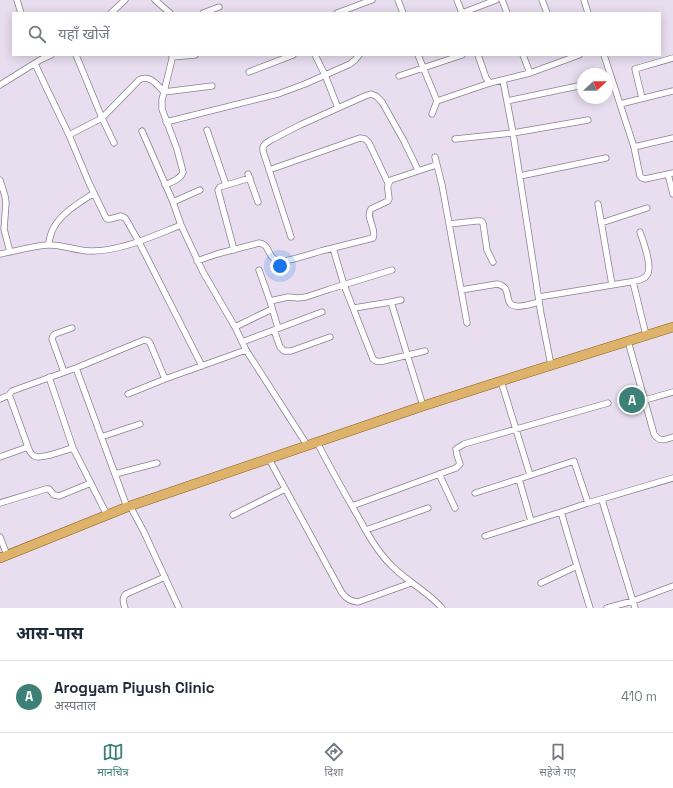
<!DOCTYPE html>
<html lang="hi">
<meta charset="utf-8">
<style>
body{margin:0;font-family:"Space Grotesk","Noto Sans Devanagari",sans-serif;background:#f6f6f7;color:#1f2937}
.compass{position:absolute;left:577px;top:68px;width:36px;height:36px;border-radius:50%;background:#fff;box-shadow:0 2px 10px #0003;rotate:68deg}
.you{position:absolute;left:280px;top:266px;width:14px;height:14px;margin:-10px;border:3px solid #fff;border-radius:50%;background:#1a73e8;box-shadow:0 0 0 6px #1a73e833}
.badge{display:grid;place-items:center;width:26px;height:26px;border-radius:50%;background:#3d8176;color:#fff;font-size:13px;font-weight:700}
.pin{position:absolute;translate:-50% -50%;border:2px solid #fff;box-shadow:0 1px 4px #0006}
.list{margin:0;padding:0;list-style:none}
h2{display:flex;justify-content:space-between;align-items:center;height:52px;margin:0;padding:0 16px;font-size:17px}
h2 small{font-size:13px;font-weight:400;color:#747a83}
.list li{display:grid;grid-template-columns:26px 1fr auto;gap:12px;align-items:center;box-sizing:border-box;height:72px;padding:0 16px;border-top:1px solid #e0e1e3}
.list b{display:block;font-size:15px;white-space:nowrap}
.list p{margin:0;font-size:13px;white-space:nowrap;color:#747a83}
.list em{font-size:13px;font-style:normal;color:#747a83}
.icon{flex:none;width:22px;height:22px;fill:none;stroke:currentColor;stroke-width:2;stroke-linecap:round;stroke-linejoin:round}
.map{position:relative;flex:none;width:673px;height:608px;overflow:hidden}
.search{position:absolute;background:#fff;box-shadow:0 2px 10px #0003;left:12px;right:12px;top:12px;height:44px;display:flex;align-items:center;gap:10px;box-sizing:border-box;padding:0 14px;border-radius:0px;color:#747a83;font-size:15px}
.sheet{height:124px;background:#fff}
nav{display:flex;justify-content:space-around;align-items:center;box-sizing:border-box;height:56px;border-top:1px solid #e0e1e3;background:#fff;font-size:11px;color:#747a83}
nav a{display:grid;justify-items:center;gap:2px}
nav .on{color:#3d8176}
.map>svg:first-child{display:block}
.building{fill:#93593f}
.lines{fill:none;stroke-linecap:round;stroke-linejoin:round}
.street-casing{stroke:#898090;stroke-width:7}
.primary-casing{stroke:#8d5f14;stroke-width:10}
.street{stroke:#fff;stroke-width:5.5}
.primary{stroke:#ddb36c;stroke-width:9}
</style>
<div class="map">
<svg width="673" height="608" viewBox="0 0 673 608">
<rect width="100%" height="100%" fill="#e9def0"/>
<!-- building -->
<path class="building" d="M 637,392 L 640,403 L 626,407 L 623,397 Z"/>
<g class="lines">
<defs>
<path id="street" d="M 17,0 L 21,13
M 155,0 L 170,13
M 398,0 L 403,13
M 457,0 L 462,13
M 502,0 L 507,13
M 542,0 L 547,13
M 584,0 L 588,13
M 111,13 L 125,0
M 203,13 L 219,7
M 337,13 L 372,0
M 462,13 L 496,0
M 76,55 L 102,118 L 114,143
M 315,55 L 325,75 L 338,108
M 418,55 L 437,101
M 478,55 L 486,78 L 490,83 L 530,73 L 579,55
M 523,55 L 530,73
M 604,55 L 634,147 L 640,176 L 642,178 L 645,179 L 673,173
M 172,57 L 195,55
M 35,64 L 69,135 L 89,183 L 105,216 L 107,219 L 110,219 L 121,216 L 125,218 L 127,221 L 139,242 L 202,366
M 249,72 L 293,55
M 399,76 L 462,55
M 503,80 L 513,133 L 541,314 L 551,365
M 0,85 L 40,60 L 51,55
M 642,98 L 635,69 L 673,58
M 507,101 L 583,85
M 620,104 L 673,91
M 432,114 L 437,101 L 490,83
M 166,122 L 278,94 L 305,84 L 350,64 L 355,60 L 359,55
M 207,130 L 226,185
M 142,131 L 173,202 L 181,225 L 203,272 L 235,327 L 246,350 L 307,445
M 69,135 L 102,118 L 139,80 C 150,74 157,85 164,92 L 212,86
M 455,139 L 513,133 L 588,120
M 634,147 L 673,138
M 435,157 L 442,185 L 467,323
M 269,170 L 360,138 L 365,139 L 369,143 L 388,183
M 248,174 L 258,202
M 668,174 L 673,194
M 520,176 L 606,158
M 0,180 L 5,196 L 6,203 L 4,229 L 10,252
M 165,185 C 172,182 181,179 183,172 L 177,149 L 162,109 L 162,100 L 173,55
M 173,202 L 200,190
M 598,204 L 612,285
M 601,223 L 647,208
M 449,224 L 476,221 L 481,221 L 483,223 L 487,250 L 493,262
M 291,237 L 263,151 L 263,147 L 265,144 L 271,140 L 300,125 L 365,96 L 371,94 L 376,96 L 382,102 L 404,141 L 418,170
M 48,245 C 50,240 50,234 53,229 C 61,213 79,203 94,193
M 333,248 L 344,285 L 373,359 C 376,362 379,362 383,361 L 425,351
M 234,250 L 218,190 L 220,187 L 250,178
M 0,254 C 16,251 32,246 48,245 C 63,244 78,252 93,251 C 124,250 153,236 181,225
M 197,261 L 217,254 L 259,243 C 271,244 267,261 281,261 C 291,261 311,254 321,251 C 337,247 353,243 369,239 L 373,238 C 377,228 365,218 371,209 L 388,201 L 389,199 C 389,192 385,186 391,180 L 436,165
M 259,270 L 270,301 L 278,328
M 633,282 L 646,335
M 461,290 L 497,284 C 514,287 502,305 516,306 C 524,307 532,304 539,302
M 539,297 L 630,282 C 636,281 644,280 647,275 C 653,267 643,241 640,232
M 270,301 L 288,297 L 298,298 L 306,297 L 330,289 L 392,270
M 391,302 L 423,406
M 354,308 L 391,302 L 401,300
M 235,327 L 272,309
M 274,330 L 280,347 L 284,351 L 291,351 L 330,337
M 628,341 L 654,434 C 659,442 665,440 673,437
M 242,342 L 322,312
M 76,368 L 127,507
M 64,372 L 52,339 L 53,336 L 55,334 L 72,328
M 501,381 L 530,475
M 128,394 L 165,379 L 246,350
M 0,399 L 9,395
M 645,400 L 673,392
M 101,437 L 140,424
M 317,442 C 330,468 345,494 360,520 C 369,537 379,554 393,567 C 408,582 428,592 442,608
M 28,447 L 11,400 L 9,395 L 12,391 L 76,368 L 144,340 L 148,341 L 150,343 L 165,379
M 73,448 L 107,515
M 0,457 L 28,447 C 29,450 31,454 34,456 C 41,460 64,450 73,448 L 49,377
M 269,459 L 342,593 C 347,599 350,601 358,602 L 411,583
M 115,474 L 157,463
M 439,474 L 455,508
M 475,493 L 519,479
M 602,500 L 635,608
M 0,503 L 46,489 L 49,489 L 54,495 L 59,496 L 91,483
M 130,506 L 144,532 L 179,608
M 352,506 L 456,468 L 460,464 L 457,455 L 456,449 L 464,444 L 608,403
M 561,512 L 588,503
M 233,515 L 285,489
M 531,521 L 519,479 L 574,461 L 588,503 L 673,478
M 366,530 L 428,508
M 485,536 L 561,512 L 577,566 L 590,608
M 0,537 L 7,555
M 541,583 L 577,566
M 125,608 C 123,602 122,598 126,594 L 165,577
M 607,608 L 633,601 L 673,586"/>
<path id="primary" d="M 0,558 L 127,507 L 423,406 L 501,381 L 673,327"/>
</defs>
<!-- street casing -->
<use href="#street" class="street-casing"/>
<!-- primary casing -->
<use href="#primary" class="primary-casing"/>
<!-- street -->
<use href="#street" class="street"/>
<!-- primary -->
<use href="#primary" class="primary"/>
</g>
</svg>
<svg class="compass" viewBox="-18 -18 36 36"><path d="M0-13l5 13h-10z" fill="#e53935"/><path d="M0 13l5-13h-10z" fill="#747a83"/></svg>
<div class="you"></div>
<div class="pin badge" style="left:632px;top:400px">A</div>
<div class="search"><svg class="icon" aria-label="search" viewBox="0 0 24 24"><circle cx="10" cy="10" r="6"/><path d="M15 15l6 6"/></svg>यहाँ खोजें</div>
</div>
<section class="sheet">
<h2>आस-पास<small></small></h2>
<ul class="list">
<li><span class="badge">A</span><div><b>Arogyam Piyush Clinic</b><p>अस्पताल</p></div><em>410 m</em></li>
</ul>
</section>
<nav>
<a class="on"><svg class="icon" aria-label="map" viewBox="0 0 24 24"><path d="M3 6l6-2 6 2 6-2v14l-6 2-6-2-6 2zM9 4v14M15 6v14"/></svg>मानचित्र</a>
<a><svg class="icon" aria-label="directions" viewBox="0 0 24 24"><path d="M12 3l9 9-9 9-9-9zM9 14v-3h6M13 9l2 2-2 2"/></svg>दिशा</a>
<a><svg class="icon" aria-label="saved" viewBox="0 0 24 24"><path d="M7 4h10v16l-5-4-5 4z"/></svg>सहेजे गए</a>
</nav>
